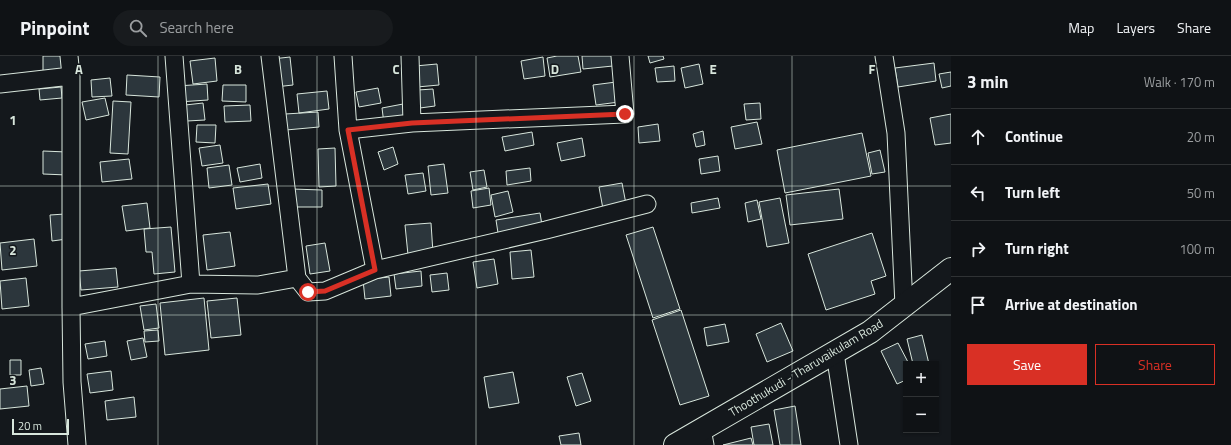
<!DOCTYPE html>
<meta charset="utf-8">
<style>
body{margin:0;font-family:"Titillium Web",sans-serif;background:#181b1e;color:#f1f3f6}
.controls{position:absolute;right:12px;bottom:12px;display:grid;overflow:hidden;border-radius:0px;box-shadow:0 1px 3px #0004}
.controls button{width:36px;height:36px;display:grid;place-items:center;padding:0;border:0;border-bottom:1px solid #2f3234;background:#0f1215;color:#f1f3f6;font:20px sans-serif}
.scale{position:absolute;left:12px;bottom:10px;width:57px;box-sizing:border-box;padding-left:4px;border:2px solid #d8e6dc;border-top:0;font-size:11px;line-height:14px;white-space:nowrap;color:#d8e6dc;-webkit-text-stroke:3px #14181c;paint-order:stroke}
.stop{position:absolute;width:12px;height:12px;margin:-9px;border:3px solid #d93025;border-radius:50%;background:#fff}
.stop.end{background:#d93025;border-color:#fff;box-shadow:0 1px 4px #0008}
.list{margin:0;padding:0;list-style:none}
h2{display:flex;justify-content:space-between;align-items:center;height:52px;margin:0;padding:0 16px;font-size:17px}
h2 small{font-size:13px;font-weight:400;color:#9b9ea0}
.list li{display:grid;grid-template-columns:26px 1fr auto;gap:12px;align-items:center;box-sizing:border-box;height:56px;padding:0 16px;border-top:1px solid #2f3234}
.list b{display:block;font-size:15px;white-space:nowrap}
.list em{font-size:13px;font-style:normal;color:#9b9ea0}
.actions{display:flex;gap:8px;padding:12px 16px}
.actions a{flex:1;padding:9px 0;border:1px solid #d93025;border-radius:0px;text-align:center;font-size:14px;color:#d93025}
.actions .main{background:#d93025;color:#fff}
.icon{flex:none;width:22px;height:22px;fill:none;stroke:currentColor;stroke-width:2;stroke-linecap:round;stroke-linejoin:round}
.map{position:relative;flex:none;width:951px;height:389px;overflow:hidden}
header{display:flex;align-items:center;gap:24px;box-sizing:border-box;height:56px;padding:0 20px;background:#0f1215;border-bottom:1px solid #2f3234}
header strong{font-size:19px}
nav{display:flex;gap:22px;margin-inline-start:auto;font-size:14px}
.search{width:280px;height:36px;background:#181b1e;display:flex;align-items:center;gap:10px;box-sizing:border-box;padding:0 14px;border-radius:22px;color:#9b9ea0;font-size:15px}
main{display:flex}
aside{flex:1;background:#0f1215}
.map>svg:first-child{display:block}
.building{fill:#2c363c;stroke:#d8e6dc}
.lines{fill:none;stroke-linecap:round;stroke-linejoin:round}
.street-casing{stroke:#d8e6dc;stroke-width:19}
.secondary-casing{stroke:#d8e6dc;stroke-width:24}
.street{stroke:#14181c;stroke-width:17}
.secondary{stroke:#14181c;stroke-width:22}
.route{stroke:#d93025;stroke-width:5}
.grid{fill:none;stroke:#d8e6dc;stroke-width:1;stroke-opacity:0.55}
.labels{text-anchor:middle;stroke-width:3;stroke-linejoin:round;paint-order:stroke}
.street-label{font-size:12px;fill:#d8e6dc;stroke:#14181c}
.grid-label{font-size:13px;text-anchor:middle;font-weight:bold;fill:#d8e6dc;stroke:#14181c;stroke-width:3;stroke-linejoin:round;paint-order:stroke}
</style>
<header>
<strong>Pinpoint</strong>
<div class="search"><svg class="icon" aria-label="search" viewBox="0 0 24 24"><circle cx="10" cy="10" r="6"/><path d="M15 15l6 6"/></svg>Search here</div>
<nav><a>Map</a><a>Layers</a><a>Share</a></nav>
</header>
<main>
<div class="map">
<svg width="951" height="389" viewBox="0 0 951 389">
<rect width="100%" height="100%" fill="#14181c"/>
<!-- building -->
<path class="building" d="M 43,0 L 64,0 L 64,15 L 43,15 Z
M 557,0 L 578,0 L 581,16 L 550,21 L 547,2 Z
M 582,0 L 612,0 L 613,10 L 583,13 Z
M 648,0 L 663,0 L 664,3 L 650,7 Z
M 290,1 L 293,29 L 275,31 L 272,3 Z
M 543,1 L 545,20 L 524,23 L 521,5 Z
M 215,2 L 217,25 L 193,28 L 190,5 Z
M 934,7 L 936,25 L 898,31 L 895,12 Z
M 437,8 L 439,29 L 417,31 L 415,10 Z
M 699,8 L 703,28 L 685,32 L 681,12 Z
M 674,10 L 675,25 L 657,26 L 655,12 Z
M 951,16 L 951,30 L 942,32 L 939,18 Z
M 127,19 L 160,21 L 159,41 L 126,39 Z
M 110,22 L 112,40 L 92,41 L 91,24 Z
M 616,26 L 619,46 L 596,49 L 593,29 Z
M 207,28 L 208,44 L 178,46 L 177,30 Z
M 223,29 L 246,29 L 246,46 L 222,45 Z
M 61,31 L 62,42 L 40,44 L 39,33 Z
M 378,32 L 381,47 L 359,51 L 356,36 Z
M 433,33 L 435,50 L 420,52 L 418,34 Z
M 327,35 L 329,53 L 299,57 L 297,38 Z
M 105,42 L 109,59 L 86,64 L 82,46 Z
M 113,45 L 131,46 L 128,98 L 110,97 Z
M 203,47 L 205,64 L 187,65 L 185,49 Z
M 760,47 L 761,63 L 746,64 L 744,48 Z
M 403,48 L 406,64 L 384,68 L 382,52 Z
M 250,49 L 251,65 L 225,66 L 224,50 Z
M 318,56 L 319,71 L 286,74 L 285,58 Z
M 951,58 L 951,87 L 935,89 L 930,62 Z
M 757,66 L 762,88 L 735,93 L 731,71 Z
M 658,68 L 660,85 L 639,87 L 638,71 Z
M 197,69 L 216,69 L 215,87 L 196,86 Z
M 703,75 L 705,89 L 696,91 L 693,78 Z
M 532,76 L 534,89 L 505,95 L 502,81 Z
M 862,77 L 871,120 L 785,137 L 777,94 Z
M 582,82 L 585,100 L 561,105 L 557,87 Z
M 220,89 L 223,107 L 202,110 L 199,92 Z
M 393,91 L 398,108 L 384,114 L 378,96 Z
M 335,92 L 336,130 L 319,131 L 318,93 Z
M 880,94 L 885,116 L 872,118 L 868,97 Z
M 43,95 L 67,96 L 67,119 L 43,118 Z
M 718,100 L 720,115 L 701,118 L 699,103 Z
M 129,103 L 132,123 L 102,126 L 100,106 Z
M 260,108 L 262,122 L 240,126 L 237,112 Z
M 444,108 L 448,137 L 431,139 L 428,110 Z
M 229,109 L 232,129 L 209,132 L 207,112 Z
M 530,112 L 531,125 L 507,129 L 506,115 Z
M 484,114 L 487,131 L 473,134 L 470,116 Z
M 423,117 L 426,135 L 408,138 L 405,119 Z
M 622,127 L 626,148 L 603,153 L 599,131 Z
M 268,128 L 271,148 L 236,153 L 233,132 Z
M 489,132 L 491,149 L 473,152 L 471,135 Z
M 292,133 L 322,134 L 322,151 L 291,151 Z
M 839,133 L 843,163 L 790,169 L 786,139 Z
M 508,135 L 513,156 L 495,161 L 491,139 Z
M 718,142 L 720,152 L 692,157 L 691,147 Z
M 780,142 L 789,187 L 767,191 L 759,146 Z
M 757,144 L 761,163 L 748,166 L 745,147 Z
M 147,147 L 150,172 L 126,175 L 122,150 Z
M 540,157 L 542,169 L 498,177 L 496,164 Z
M 65,158 L 67,183 L 52,185 L 50,159 Z
M 431,167 L 433,197 L 408,199 L 405,169 Z
M 171,171 L 175,216 L 154,218 L 152,196 L 146,196 L 144,173 Z
M 653,171 L 680,253 L 653,262 L 626,179 Z
M 230,176 L 235,210 L 207,214 L 203,179 Z
M 872,177 L 886,220 L 871,225 L 875,238 L 826,254 L 808,198 Z
M 34,183 L 37,210 L 2,214 L 0,187 Z
M 325,187 L 330,215 L 310,218 L 306,190 Z
M 531,194 L 534,221 L 512,223 L 510,196 Z
M 494,203 L 498,228 L 477,232 L 473,206 Z
M 116,212 L 118,231 L 81,234 L 79,215 Z
M 421,215 L 422,230 L 396,233 L 394,218 Z
M 447,217 L 449,234 L 432,236 L 430,219 Z
M 389,221 L 391,240 L 365,243 L 363,224 Z
M 26,222 L 29,250 L 2,253 L 0,225 Z
M 204,242 L 209,294 L 165,299 L 160,247 Z
M 237,242 L 241,279 L 211,282 L 207,245 Z
M 156,248 L 159,272 L 144,274 L 140,250 Z
M 681,254 L 709,340 L 680,349 L 652,264 Z
M 781,267 L 793,295 L 767,306 L 756,278 Z
M 725,268 L 729,286 L 707,290 L 704,272 Z
M 158,274 L 159,285 L 145,286 L 144,275 Z
M 922,279 L 929,308 L 913,308 L 907,283 Z
M 143,282 L 147,301 L 131,304 L 127,285 Z
M 105,285 L 107,300 L 88,303 L 85,288 Z
M 898,287 L 909,308 L 906,308 L 906,324 L 897,328 L 881,295 Z
M 10,304 L 21,304 L 21,319 L 10,319 Z
M 41,312 L 44,328 L 31,330 L 29,314 Z
M 111,315 L 113,334 L 90,337 L 87,318 Z
M 513,316 L 519,347 L 489,352 L 484,321 Z
M 582,317 L 591,345 L 576,350 L 567,321 Z
M 27,330 L 29,350 L 0,353 L 0,333 Z
M 134,341 L 136,361 L 107,364 L 105,345 Z
M 795,350 L 801,389 L 780,389 L 774,354 Z
M 769,368 L 773,389 L 754,389 L 751,371 Z
M 579,377 L 581,389 L 561,389 L 559,380 Z
M 751,382 L 753,389 L 723,389 Z"/>
<g class="lines">
<defs>
<path id="street" d="M 69,0 L 71,20 L 71,251 L 72,326 L 77,389
M 174,0 L 191,228
M 270,0 L 297,222 L 308,236 L 325,235 L 375,214
M 343,0 L 348,74 L 375,214 L 546,174 L 647,148
M 410,0 L 412,67
M 884,0 L 896,77 L 904,250
M 0,28 L 71,20
M 348,74 L 412,67 L 625,58 L 620,0
M 71,251 L 191,228 L 258,229 L 297,222
M 835,297 L 849,389
M 702,373 L 705,389"/>
<path id="secondary" d="M 675,389 L 870,276 L 951,213"/>
</defs>
<!-- street casing -->
<use href="#street" class="street-casing"/>
<!-- secondary casing -->
<use href="#secondary" class="secondary-casing"/>
<!-- street -->
<use href="#street" class="street"/>
<!-- secondary -->
<use href="#secondary" class="secondary"/>
</g>
<g class="lines">
<!-- route -->
<path class="route" d="M 308,236 L 325,235 L 375,214 L 348,74 L 412,67 L 625,58"/>
</g>
<!-- grid -->
<path class="grid" d="M 158,0 L 158,389M 317,0 L 317,389M 476,0 L 476,389M 634,0 L 634,389M 792,0 L 792,389M 0,130 L 951,130M 0,259 L 951,259"/>
<g class="labels">
<!-- street labels -->
<g class="street-label">
<text transform="translate(806 312) rotate(-31)" y="4">Thoothukudi - Tharuvaikulam Road</text>
</g>
</g>
<g class="grid-label">
<text x="79" y="18">A</text>
<text x="238" y="18">B</text>
<text x="396" y="18">C</text>
<text x="555" y="18">D</text>
<text x="713" y="18">E</text>
<text x="872" y="18">F</text>
<text x="13" y="69">1</text>
<text x="13" y="199">2</text>
<text x="13" y="329">3</text>
</g>
</svg>
<div class="controls">
<button>+</button>
<button>−</button>
</div>
<div class="scale">20 m</div>
<div class="stop" style="left:308px;top:236px"></div>
<div class="stop end" style="left:625px;top:58px"></div>
</div>
<aside>
<h2>3 min<small>Walk · 170 m</small></h2>
<ul class="list">
<li><svg class="icon" aria-label="ahead" viewBox="0 0 24 24"><path d="M12 20V5M6 11l6-6 6 6"/></svg><div><b>Continue</b></div><em>20 m</em></li>
<li><svg class="icon" aria-label="left" viewBox="0 0 24 24"><path d="M17 20v-9H6M10 6l-5 5 5 5"/></svg><div><b>Turn left</b></div><em>50 m</em></li>
<li><svg class="icon" aria-label="right" viewBox="0 0 24 24"><path d="M7 20v-9h11M14 6l5 5-5 5"/></svg><div><b>Turn right</b></div><em>100 m</em></li>
<li><svg class="icon" aria-label="arrive" viewBox="0 0 24 24"><path d="M6 21V4h12l-3 4 3 4H6"/></svg><div><b>Arrive at destination</b></div></li>
</ul>
<div class="actions"><a class="main">Save</a><a>Share</a></div>
</aside>
</main>
